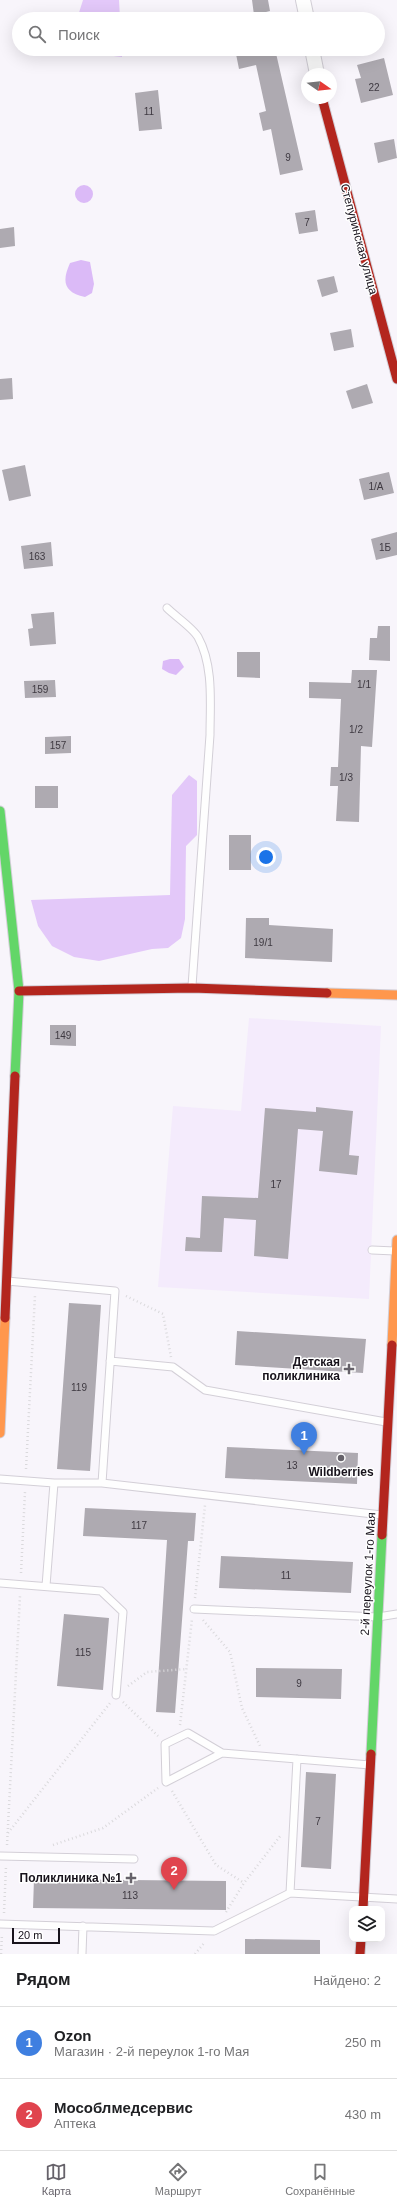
<!DOCTYPE html>
<html lang="ru">
<meta charset="utf-8">
<style>
body{margin:0;font-family:Helvetica,sans-serif;background:#f2f2f2;color:#202124}
.controls{position:absolute;right:12px;bottom:12px;display:grid;overflow:hidden;border-radius:8px;box-shadow:0 4px 16px #0002}
.controls button{width:36px;height:36px;display:grid;place-items:center;padding:0;border:0;border-bottom:1px solid #e0e0e0;background:#fff;color:#202124;font:20px sans-serif}
.compass{position:absolute;left:301px;top:68px;width:36px;height:36px;border-radius:50%;background:#fff;box-shadow:0 4px 16px #0002;rotate:104deg}
.scale{position:absolute;left:12px;bottom:10px;width:48px;box-sizing:border-box;padding-left:4px;border:2px solid #18131c;border-top:0;font-size:11px;line-height:14px;white-space:nowrap;color:#18131c;-webkit-text-stroke:3px #fff;paint-order:stroke}
.you{position:absolute;left:266px;top:857px;width:14px;height:14px;margin:-10px;border:3px solid #fff;border-radius:50%;background:#1a73e8;box-shadow:0 0 0 6px #1a73e833}
.badge{display:grid;place-items:center;width:26px;height:26px;border-radius:50%;background:#66626a;color:#fff;font-size:13px;font-weight:700}
.pin{position:absolute;translate:-50% -33px;filter:drop-shadow(0 1px 2px #0008)}
.pin::after{content:'';position:absolute;top:21px;width:14px;height:12px;background:inherit;clip-path:polygon(0 0,100% 0,50% 100%)}
.list{margin:0;padding:0;list-style:none}
h2{display:flex;justify-content:space-between;align-items:center;height:52px;margin:0;padding:0 16px;font-size:17px}
h2 small{font-size:13px;font-weight:400;color:#757577}
.list li{display:grid;grid-template-columns:26px 1fr auto;gap:12px;align-items:center;box-sizing:border-box;height:72px;padding:0 16px;border-top:1px solid #e0e0e0}
.list b{display:block;font-size:15px;white-space:nowrap}
.list p{margin:0;font-size:13px;white-space:nowrap;color:#757577}
.list em{font-size:13px;font-style:normal;color:#757577}
.icon{flex:none;width:22px;height:22px;fill:none;stroke:currentColor;stroke-width:2;stroke-linecap:round;stroke-linejoin:round}
.map{position:relative;flex:none;width:397px;height:1954px;overflow:hidden}
.search{position:absolute;background:#fff;box-shadow:0 4px 16px #0002;left:12px;right:12px;top:12px;height:44px;display:flex;align-items:center;gap:10px;box-sizing:border-box;padding:0 14px;border-radius:22px;color:#757577;font-size:15px}
.sheet{height:196px;background:#fff}
nav{display:flex;justify-content:space-around;align-items:center;box-sizing:border-box;height:56px;border-top:1px solid #e0e0e0;background:#fff;font-size:11px;color:#757577}
nav a{display:grid;justify-items:center;gap:2px}
nav .on{color:#66626a}
.map>svg:first-child{display:block}
.built{fill:#f4ebfc}
.forest{fill:#e3c8f9}
.water{fill:#dbbaf7}
.building{fill:#aeaab1}
.lines{fill:none;stroke-linecap:round;stroke-linejoin:round}
.lane-casing{stroke:#d3cfd7;stroke-width:9}
.street-casing{stroke:#d3cfd7;stroke-width:16}
.fast-casing{stroke:#d3cfd7;stroke-width:11}
.slow-casing{stroke:#d3cfd7;stroke-width:11}
.jam-casing{stroke:#d3cfd7;stroke-width:11}
.path{stroke:#dad9dc;stroke-width:2.5;stroke-dasharray:1 3;stroke-linecap:butt}
.lane{stroke:#fefefe;stroke-width:7}
.street{stroke:#fefefe;stroke-width:14}
.fast{stroke:#63d668;stroke-width:9}
.slow{stroke:#ff974d;stroke-width:9}
.jam{stroke:#b3261e;stroke-width:9}
.poi-dot{fill:#66626a;stroke:#fff;stroke-width:1.5}
.labels{text-anchor:middle;stroke-width:3;stroke-linejoin:round;paint-order:stroke}
.number-label{font-size:10px;fill:#3e3941}
.street-label{font-size:12px;fill:#18131c;stroke:#fff}
.poi-label{font-size:12px;font-weight:bold;fill:#18131c;stroke:#fff;text-anchor:end}
</style>
<div class="map">
<svg width="397" height="1954" viewBox="0 0 397 1954">
<rect width="100%" height="100%" fill="#f8f5fb"/>
<!-- built -->
<path class="built" d="M 249,1018 L 381,1026 L 369,1299 L 158,1287 L 173,1106 L 241,1111 Z"/>
<!-- forest -->
<path class="forest" d="M 83,0 L 119,0 L 120,19 L 77,19 Z
M 87,49 L 122,49 L 122,57 L 96,54 Z
M 189,775 L 197,781 L 197,835 L 186,846 L 185,919 L 181,938 L 168,948 L 152,949 L 99,961 L 74,957 L 52,946 L 38,926 L 31,900 L 170,895 L 172,795 Z"/>
<!-- water -->
<path class="water" d="M75 194a9 9 0 1 1 18 0a9 9 0 1 1-18 0Z
M 81,260 L 90,262 L 94,284 L 92,293 L 85,297 C 63,292 62,281 70,263 Z
M 170,659 L 179,659 L 184,667 L 176,675 L 169,673 L 162,669 L 163,661 Z"/>
<!-- building -->
<path class="building" d="M 252,0 L 268,0 L 270,11 L 254,15 Z
M 235,49 L 275,49 L 303,170 L 280,175 L 271,129 L 263,131 L 259,113 L 266,111 L 256,65 L 239,69 Z
M 384,58 L 393,95 L 361,103 L 355,79 L 361,78 L 357,65 Z
M 158,90 L 162,129 L 139,131 L 135,93 Z
M 394,139 L 397,158 L 378,163 L 374,143 Z
M 315,210 L 318,231 L 299,234 L 295,213 Z
M 14,227 L 15,246 L 0,248 L 0,229 Z
M 334,276 L 338,292 L 322,297 L 317,280 Z
M 351,329 L 354,347 L 334,351 L 330,333 Z
M 12,378 L 13,399 L 0,400 L 0,379 Z
M 367,384 L 373,403 L 352,409 L 346,391 Z
M 25,465 L 31,496 L 9,501 L 2,470 Z
M 389,472 L 394,493 L 364,500 L 359,479 Z
M 397,532 L 397,555 L 376,560 L 371,539 Z
M 51,542 L 53,566 L 24,569 L 21,546 Z
M 54,612 L 56,644 L 30,646 L 28,629 L 33,628 L 31,614 Z
M 378,626 L 390,626 L 390,661 L 369,660 L 370,638 L 377,638 Z
M 237,652 L 260,652 L 260,678 L 237,677 Z
M 352,670 L 377,670 L 372,747 L 361,746 L 359,822 L 336,821 L 338,786 L 330,786 L 331,767 L 338,767 L 341,699 L 309,698 L 309,682 L 351,683 Z
M 55,680 L 56,697 L 25,698 L 24,681 Z
M 71,736 L 71,753 L 45,754 L 45,737 Z
M 35,786 L 58,786 L 58,808 L 35,808 Z
M 229,835 L 251,835 L 251,870 L 229,870 Z
M 246,918 L 269,918 L 269,925 L 333,929 L 332,962 L 245,958 Z
M 50,1025 L 76,1025 L 76,1046 L 50,1045 Z
M 316,1107 L 353,1111 L 349,1155 L 359,1156 L 357,1175 L 319,1171 L 323,1131 L 298,1129 L 288,1259 L 254,1256 L 256,1220 L 224,1218 L 222,1252 L 185,1251 L 186,1237 L 200,1238 L 202,1196 L 258,1198 L 265,1108 L 316,1112 Z
M 69,1303 L 101,1305 L 90,1471 L 57,1469 Z
M 237,1331 L 366,1339 L 363,1373 L 235,1365 Z
M 227,1447 L 358,1453 L 357,1484 L 225,1478 Z
M 85,1508 L 196,1513 L 194,1541 L 188,1541 L 175,1713 L 156,1712 L 167,1540 L 83,1536 Z
M 221,1556 L 353,1562 L 351,1593 L 219,1588 Z
M 64,1614 L 109,1618 L 103,1690 L 57,1686 Z
M 256,1668 L 342,1669 L 341,1699 L 256,1697 Z
M 306,1772 L 336,1774 L 331,1869 L 301,1867 Z
M 34,1879 L 226,1881 L 226,1910 L 33,1908 Z
M 245,1939 L 320,1940 L 320,1954 L 245,1954 Z"/>
<g class="lines">
<defs>
<path id="lane" d="M 167,608 C 175,616 193,628 198,637 C 214,666 210,704 210,735 L 192,986
M 372,1250 L 395,1251
M 110,1361 L 173,1367 L 205,1390 L 386,1422
M 0,1479 L 54,1483 L 102,1483 L 115,1291 L 7,1281
M 102,1483 L 382,1515
M 0,1583 L 101,1591 L 123,1612 L 116,1695
M 46,1586 L 54,1483
M 194,1609 L 378,1617 L 397,1614
M 222,1753 L 166,1782 L 165,1744 L 188,1733 L 222,1753 L 370,1765
M 297,1759 L 290,1893 L 397,1899
M 0,1856 L 134,1859
M 0,1924 L 214,1931 L 290,1893
M 82,1954 L 83,1926"/>
<path id="street" d="M 303,0 L 307,19
M 312,49 L 317,74"/>
<path id="fast" d="M 0,811 L 19,991 L 15,1076
M 371,1754 L 382,1535"/>
<path id="slow" d="M 327,993 L 397,995
M 392,1345 L 397,1240
M 0,1433 L 5,1318"/>
<path id="jam" d="M 322,98 L 397,379
M 19,991 L 192,988 L 327,993
M 5,1318 L 15,1076
M 382,1535 L 392,1345
M 363,1909 L 371,1754
M 360,1954 L 361,1939"/>
</defs>
<!-- lane casing -->
<use href="#lane" class="lane-casing"/>
<!-- street casing -->
<use href="#street" class="street-casing"/>
<!-- fast casing -->
<use href="#fast" class="fast-casing"/>
<!-- slow casing -->
<use href="#slow" class="slow-casing"/>
<!-- jam casing -->
<use href="#jam" class="jam-casing"/>
<!-- path -->
<path class="path" d="M 126,1296 L 163,1314 L 171,1357
M 26,1469 L 35,1295
M 21,1573 L 25,1492
M 195,1598 L 205,1505
M 203,1620 L 230,1652 L 242,1708 L 260,1746
M 128,1686 L 147,1672 L 186,1669
M 123,1702 L 158,1736
M 180,1725 L 192,1619
M 172,1791 L 216,1865 L 244,1883
M 8,1833 L 110,1703
M 7,1845 L 20,1596
M 53,1845 L 103,1828 L 158,1788
M 226,1912 L 244,1883 L 281,1835
M 4,1913 L 6,1866
M 1,1954 L 2,1934
M 195,1954 L 205,1942"/>
<!-- lane -->
<use href="#lane" class="lane"/>
<!-- street -->
<use href="#street" class="street"/>
<!-- fast -->
<use href="#fast" class="fast"/>
<!-- slow -->
<use href="#slow" class="slow"/>
<!-- jam -->
<use href="#jam" class="jam"/>
</g>
<!-- markers -->
<g class="poi-dot">
<path d="M347 1363h4v4h4v4h-4v4h-4v-4h-4v-4h4z"/>
<circle cx="341" cy="1458" r="4"/>
<path d="M129 1872h4v4h4v4h-4v4h-4v-4h-4v-4h4z"/>
</g>
<g class="labels">
<!-- number labels -->
<g class="number-label">
<text x="374" y="91">22</text>
<text x="149" y="115">11</text>
<text x="288" y="161">9</text>
<text x="307" y="226">7</text>
<text x="376" y="490">1/А</text>
<text x="385" y="551">1Б</text>
<text x="37" y="560">163</text>
<text x="364" y="688">1/1</text>
<text x="40" y="693">159</text>
<text x="356" y="733">1/2</text>
<text x="58" y="749">157</text>
<text x="346" y="781">1/3</text>
<text x="263" y="946">19/1</text>
<text x="63" y="1039">149</text>
<text x="276" y="1188">17</text>
<text x="79" y="1391">119</text>
<text x="292" y="1469">13</text>
<text x="139" y="1529">117</text>
<text x="286" y="1579">11</text>
<text x="83" y="1656">115</text>
<text x="299" y="1687">9</text>
<text x="318" y="1825">7</text>
<text x="130" y="1899">113</text>
</g>
<!-- street labels -->
<g class="street-label">
<text transform="translate(359 239) rotate(75)" y="4">Степуринская улица</text>
<text transform="translate(368 1574) rotate(-87)" y="4">2-й переулок 1-го Мая</text>
</g>
<!-- poi labels -->
<g class="poi-label">
<text x="340" y="1366">Детская<tspan x="340" dy="14">поликлиника</tspan></text>
<text x="341" y="1476" text-anchor="middle">Wildberries</text>
<text x="122" y="1882">Поликлиника №1</text>
</g>
</g>
</svg>
<div class="controls">
<button><svg class="icon" aria-label="layers" viewBox="0 0 24 24"><path d="M12 4l9 5-9 5-9-5zM3 14l9 5 9-5"/></svg></button>
</div>
<svg class="compass" viewBox="-18 -18 36 36"><path d="M0-13l5 13h-10z" fill="#e53935"/><path d="M0 13l5-13h-10z" fill="#757577"/></svg>
<div class="scale">20 m</div>
<div class="you"></div>
<div class="pin badge" style="left:304px;top:1455px;background:#3f7fe0">1</div>
<div class="pin badge" style="left:174px;top:1890px;background:#e0444e">2</div>
<div class="search"><svg class="icon" aria-label="search" viewBox="0 0 24 24"><circle cx="10" cy="10" r="6"/><path d="M15 15l6 6"/></svg>Поиск</div>
</div>
<section class="sheet">
<h2>Рядом<small>Найдено: 2</small></h2>
<ul class="list">
<li><span class="badge" style="background:#3f7fe0">1</span><div><b>Ozon</b><p>Магазин · 2-й переулок 1-го Мая</p></div><em>250 m</em></li>
<li><span class="badge" style="background:#e0444e">2</span><div><b>Мособлмедсервис</b><p>Аптека</p></div><em>430 m</em></li>
</ul>
</section>
<nav>
<a class="on"><svg class="icon" aria-label="map" viewBox="0 0 24 24"><path d="M3 6l6-2 6 2 6-2v14l-6 2-6-2-6 2zM9 4v14M15 6v14"/></svg>Карта</a>
<a><svg class="icon" aria-label="directions" viewBox="0 0 24 24"><path d="M12 3l9 9-9 9-9-9zM9 14v-3h6M13 9l2 2-2 2"/></svg>Маршрут</a>
<a><svg class="icon" aria-label="saved" viewBox="0 0 24 24"><path d="M7 4h10v16l-5-4-5 4z"/></svg>Сохранённые</a>
</nav>
